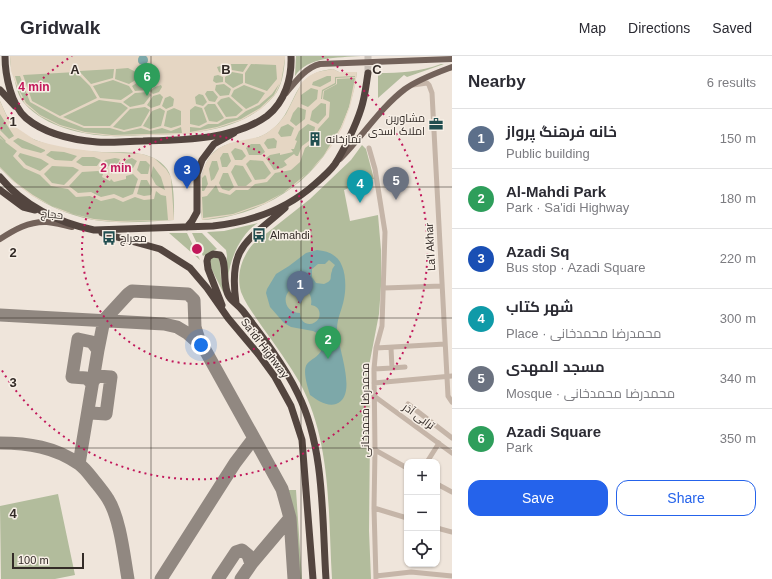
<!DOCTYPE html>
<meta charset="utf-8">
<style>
body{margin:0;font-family:Helvetica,Cairo,sans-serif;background:#f2f2f3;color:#2b2b33}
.controls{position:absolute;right:12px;bottom:12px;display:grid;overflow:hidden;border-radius:8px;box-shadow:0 1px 3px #0004}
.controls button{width:36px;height:36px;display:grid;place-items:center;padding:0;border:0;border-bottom:1px solid #e1e1e2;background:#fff;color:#2b2b33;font:20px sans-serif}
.scale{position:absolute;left:12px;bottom:10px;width:72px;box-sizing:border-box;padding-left:4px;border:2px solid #332b27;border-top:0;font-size:11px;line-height:14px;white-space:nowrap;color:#332b27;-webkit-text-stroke:3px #f7efe6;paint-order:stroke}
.you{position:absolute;left:201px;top:289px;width:14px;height:14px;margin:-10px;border:3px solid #fff;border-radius:50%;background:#1a73e8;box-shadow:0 0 0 6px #1a73e833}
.badge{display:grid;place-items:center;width:26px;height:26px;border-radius:50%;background:#2563eb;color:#fff;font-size:13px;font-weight:700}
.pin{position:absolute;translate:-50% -33px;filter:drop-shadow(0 1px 2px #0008)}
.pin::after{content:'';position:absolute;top:21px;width:14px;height:12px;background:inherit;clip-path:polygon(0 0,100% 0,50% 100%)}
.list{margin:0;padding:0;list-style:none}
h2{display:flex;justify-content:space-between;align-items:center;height:52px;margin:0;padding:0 16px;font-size:17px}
h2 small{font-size:13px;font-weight:400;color:#7c7c81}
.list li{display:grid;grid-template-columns:26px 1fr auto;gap:12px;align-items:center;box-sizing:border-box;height:60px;padding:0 16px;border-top:1px solid #e1e1e2}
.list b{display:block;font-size:15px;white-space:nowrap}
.list p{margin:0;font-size:13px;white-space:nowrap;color:#7c7c81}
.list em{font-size:13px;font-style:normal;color:#7c7c81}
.actions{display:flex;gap:8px;padding:12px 16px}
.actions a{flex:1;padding:9px 0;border:1px solid #2563eb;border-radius:12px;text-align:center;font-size:14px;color:#2563eb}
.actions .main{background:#2563eb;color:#fff}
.icon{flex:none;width:22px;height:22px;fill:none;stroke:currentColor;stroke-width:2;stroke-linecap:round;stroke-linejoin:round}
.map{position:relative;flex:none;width:452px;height:523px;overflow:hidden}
header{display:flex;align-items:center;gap:24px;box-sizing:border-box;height:56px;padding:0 20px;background:#fff;border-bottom:1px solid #e1e1e2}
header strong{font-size:19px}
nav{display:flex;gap:22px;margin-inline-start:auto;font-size:14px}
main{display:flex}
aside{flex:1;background:#fff}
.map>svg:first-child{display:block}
.green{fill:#b2bc9c}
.plaza{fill:#e5d6c3;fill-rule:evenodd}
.water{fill:#7da8a9;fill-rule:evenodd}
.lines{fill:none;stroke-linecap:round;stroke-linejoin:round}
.taxiway{stroke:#918881;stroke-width:13}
.highway-tunnel{stroke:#c9c0b7;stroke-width:7;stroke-dasharray:7 3.5;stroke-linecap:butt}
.minor{stroke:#c5b5a8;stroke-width:5}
.major{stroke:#73625a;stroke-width:6}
.highway{stroke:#53453f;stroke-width:7}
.grid{fill:none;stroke:#332b27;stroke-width:1;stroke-opacity:0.55}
.ring{fill:none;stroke:#c2185b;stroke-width:2;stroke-dasharray:2 4}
.labels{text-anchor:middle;stroke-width:3;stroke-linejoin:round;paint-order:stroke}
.poi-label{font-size:11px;fill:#332b27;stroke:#f7efe6;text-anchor:start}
.street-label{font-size:11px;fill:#332b27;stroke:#f7efe6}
.grid-label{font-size:13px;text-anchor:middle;font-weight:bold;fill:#332b27;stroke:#f7efe6;stroke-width:3;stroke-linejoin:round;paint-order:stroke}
.centre{fill:#c2185b;stroke:#f7efe6;stroke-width:2}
.ring-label{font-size:12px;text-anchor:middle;font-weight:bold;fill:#c2185b;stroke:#f7efe6;stroke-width:3;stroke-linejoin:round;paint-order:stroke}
</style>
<header>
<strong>Gridwalk</strong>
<nav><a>Map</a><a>Directions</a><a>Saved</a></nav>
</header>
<main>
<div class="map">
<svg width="452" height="523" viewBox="0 0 452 523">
<rect width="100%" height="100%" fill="#efe5db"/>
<!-- green -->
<path class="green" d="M 10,0 L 285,0 L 285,3 C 284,15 282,31 274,40 C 243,76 191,78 148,79 C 136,79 123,81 111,80 C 82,79 46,71 25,48 C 18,41 16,30 14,21 C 11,13 10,8 10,0 Z
M 296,0 L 361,0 C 337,2 308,0 295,20 Z
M 441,8 L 444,8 L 407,21 L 404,19 L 378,42 L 378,17 C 401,17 419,16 441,8 Z
M 333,13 L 339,16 L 357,16 C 346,99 287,158 202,164 C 200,144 198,119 209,102 C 223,81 248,89 267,77 C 300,57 287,17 333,13 Z
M 0,45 C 4,53 7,62 13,69 C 31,90 76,95 102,96 C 124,97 152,93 167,113 C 175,124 174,151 174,164 C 154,165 135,167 116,166 C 71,165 30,144 0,112 Z
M 362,89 L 366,93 L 374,123 L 348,128 L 349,132 L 344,134 L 350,165 L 378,159 L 381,194 L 381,230 L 379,258 L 369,310 L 370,378 L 369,475 L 371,523 L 332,523 C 328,458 332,387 300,327 C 289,308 276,290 263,272 C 255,260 246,249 241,236 C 236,218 242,201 253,188 L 310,143 L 351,104 Z
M 258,167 C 241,177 230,203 228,222 L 226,207 L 227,200 L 226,194 L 207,176 L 224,175 Z
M 169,177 L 187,177 L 200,204 Z
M 192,177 L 202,177 L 217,193 L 203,200 Z
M 211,201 L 218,201 L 220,207 L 221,223 L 224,238 L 210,210 L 210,203 Z
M 286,434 L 296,434 L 302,523 L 296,523 L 291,461 Z
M 58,438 L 75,519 L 55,523 L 1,523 L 0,450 Z"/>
<!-- plaza -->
<path class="plaza" d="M 10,0 L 139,0 L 138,6 L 140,9 L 146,0 L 285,0 L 285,3 L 281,26 L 275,39 L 261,53 L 242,64 L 217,72 L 190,78 L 111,80 L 85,77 L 60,70 L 40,60 L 25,48 L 21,41 L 11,15 ZM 228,8 L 230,14 L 225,19 L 219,16 L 217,11 ZM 231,8 L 248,8 L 243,16 L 232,14 ZM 251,8 L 276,9 L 277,23 L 267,35 L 245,27 L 245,17 ZM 128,12 L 138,17 L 139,22 L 129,28 L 115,23 L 116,13 ZM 114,13 L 113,22 L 91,28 L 79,15 ZM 76,16 L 90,30 L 97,42 L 60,60 L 32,45 L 23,19 ZM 232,16 L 243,18 L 243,27 L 233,32 L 225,26 L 225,21 ZM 218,19 L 223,21 L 223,26 L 216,27 L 213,25 L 214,20 ZM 15,20 L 20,20 L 30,46 L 59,62 L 84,72 L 110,72 L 124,76 L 141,72 L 150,75 L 162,72 L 171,75 L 181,71 L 182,77 L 112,79 L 85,76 L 60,69 L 40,59 L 26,47 L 19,34 ZM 113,24 L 129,30 L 133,36 L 121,44 L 100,42 L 93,30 ZM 140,25 L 150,25 L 152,29 L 147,34 L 135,35 L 132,30 ZM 224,28 L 231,33 L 229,39 L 220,40 L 215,34 L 216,29 ZM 279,28 L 274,39 L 260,52 L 241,63 L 217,71 L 190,76 L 190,71 L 200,72 L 208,68 L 218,68 L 226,63 L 237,62 L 246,55 L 259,49 L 272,38 ZM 161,29 L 162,31 L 159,36 L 153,38 L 150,35 L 155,31 ZM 244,29 L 265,37 L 258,47 L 246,53 L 231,40 L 234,34 ZM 207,35 L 213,35 L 218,41 L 215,46 L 209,45 L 205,38 ZM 148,36 L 151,39 L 144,48 L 130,51 L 123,46 L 135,37 ZM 160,38 L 163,41 L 160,49 L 151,52 L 147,49 L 153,40 ZM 199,38 L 203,39 L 207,46 L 203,50 L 196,48 L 195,41 ZM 170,40 L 174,43 L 173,50 L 166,53 L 162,50 L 165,42 ZM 229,41 L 243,54 L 236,60 L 226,61 L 217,47 L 221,43 ZM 99,44 L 121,47 L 128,52 L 110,70 L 84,70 L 63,61 ZM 208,48 L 215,48 L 224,62 L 217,66 L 209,65 L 204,52 ZM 195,50 L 202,52 L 207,66 L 199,70 L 190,68 L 190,54 ZM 145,51 L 150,54 L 141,70 L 124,74 L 113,71 L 130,53 ZM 160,52 L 165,55 L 161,70 L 150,73 L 143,70 L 152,55 ZM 174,52 L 181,55 L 181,69 L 171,72 L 164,70 L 167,55 Z
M 333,13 L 339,16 L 357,16 L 355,30 L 350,51 L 342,72 L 331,91 L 317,108 L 293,131 L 265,148 L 233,159 L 202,164 L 200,140 L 201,122 L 204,111 L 210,100 L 219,92 L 230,87 L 259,81 L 267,77 L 278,68 L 286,58 L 302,26 L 309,20 L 317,16 ZM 327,20 L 331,20 L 331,25 L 320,31 L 312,29 L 313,26 ZM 355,20 L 355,21 L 336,22 L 336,28 L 323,35 L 322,43 L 321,43 L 322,34 L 335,27 L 335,21 ZM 355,22 L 349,51 L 341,71 L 324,99 L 309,116 L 283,137 L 264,147 L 233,158 L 203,162 L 202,141 L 207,140 L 216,129 L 219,136 L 230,139 L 236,134 L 248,134 L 255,128 L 267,126 L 275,117 L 291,114 L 300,106 L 305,92 L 316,84 L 318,73 L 329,61 L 330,46 L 323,43 L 324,35 L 337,28 L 337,23 ZM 311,32 L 318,34 L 317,43 L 308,51 L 301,48 L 301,39 ZM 321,47 L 326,48 L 326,59 L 318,68 L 310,64 L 312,55 ZM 298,51 L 306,54 L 305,63 L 296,70 L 290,65 L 293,57 ZM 288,68 L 294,72 L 291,80 L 281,81 L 278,77 L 281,71 ZM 308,68 L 315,71 L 313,82 L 302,90 L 298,100 L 296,100 L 294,98 L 284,105 L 287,109 L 282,112 L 274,114 L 266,102 L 270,99 L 280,97 L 280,99 L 293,96 L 291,93 L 294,93 L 297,85 L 295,84 L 299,75 ZM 274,82 L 277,85 L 276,92 L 268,93 L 264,87 L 267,83 ZM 251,88 L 260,88 L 265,96 L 261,99 L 249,99 L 246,92 ZM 235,92 L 242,94 L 246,100 L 242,104 L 235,104 L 231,96 ZM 223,97 L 228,97 L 231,105 L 227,111 L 222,111 L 220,102 ZM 250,104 L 263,105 L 271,117 L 265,123 L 255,124 L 246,108 ZM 212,105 L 217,105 L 219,113 L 214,123 L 211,125 L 209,113 ZM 235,109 L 243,110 L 252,125 L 246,130 L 238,130 L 231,116 ZM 223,117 L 228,117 L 234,131 L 229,135 L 222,133 L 219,127 ZM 205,119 L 206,120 L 208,128 L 204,135 L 202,135 L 202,122 Z
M 0,45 L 8,63 L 14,70 L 35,84 L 49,88 L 68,92 L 99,96 L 142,98 L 154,102 L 166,113 L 171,121 L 174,164 L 116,166 L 94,164 L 62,155 L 32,140 L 14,126 L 0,112 L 0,111 L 15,126 L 33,139 L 52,150 L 73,158 L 94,163 L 116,165 L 168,164 L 166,140 L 161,139 L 156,135 L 154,143 L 144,144 L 135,141 L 123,146 L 114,142 L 101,145 L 90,140 L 76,141 L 68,133 L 51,130 L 40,119 L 24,112 L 13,100 L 17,95 L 0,82 L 0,81 L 5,86 L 6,85 L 0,79 L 0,74 L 9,83 L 14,80 L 0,58 ZM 18,82 L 45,94 L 45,95 L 41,97 L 22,92 L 13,85 ZM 51,95 L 64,96 L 77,100 L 72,105 L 55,104 L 46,99 ZM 20,97 L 41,103 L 49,108 L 40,115 L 26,109 L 18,100 ZM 82,101 L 94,101 L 101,104 L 97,110 L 83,110 L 76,106 ZM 115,102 L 120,103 L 118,107 L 116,108 L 115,107 L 107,111 L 108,112 L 106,113 L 101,111 L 105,104 ZM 132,102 L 137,105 L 133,112 L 124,115 L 123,111 L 126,104 ZM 140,105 L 146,105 L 150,109 L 148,118 L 141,118 L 137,114 ZM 52,110 L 73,111 L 79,114 L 64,129 L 52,127 L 44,118 ZM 153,110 L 161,121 L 165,134 L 156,129 L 151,120 ZM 98,115 L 103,118 L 102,121 L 110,125 L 111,123 L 114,126 L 126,123 L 126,120 L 133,118 L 138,123 L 133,138 L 123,142 L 114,138 L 101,141 L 91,136 L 78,137 L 69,130 L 82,116 ZM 141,124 L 147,124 L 152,133 L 151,139 L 144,140 L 137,138 Z"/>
<!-- water -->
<path class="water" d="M138 4a5 5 0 1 1 10 0a5 5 0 1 1-10 0Z
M 317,194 C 328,195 338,199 342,210 C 346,219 346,233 344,243 C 342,254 337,262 337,273 C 337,290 359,340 336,348 C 327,351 317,344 310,339 C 308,332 302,315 307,308 C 311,303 318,301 321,295 L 322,287 L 317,277 L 313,275 L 291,271 L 284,267 L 270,251 L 266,237 L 267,233 L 276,218 L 289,210 L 306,197 ZM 329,204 L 335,209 C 334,211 332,212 332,215 C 329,222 334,224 324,228 L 316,227 L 312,221 L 312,213 L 318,208 L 325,208 ZM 295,231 C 306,230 313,238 311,249 C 318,250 321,255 319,262 C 313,272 300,269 300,257 C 284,257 280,237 295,231 Z"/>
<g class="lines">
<!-- taxiway -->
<path class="taxiway" d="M 0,259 L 164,268 L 177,271 L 187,277 L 204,292 L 254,382 L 235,407 L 161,523
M 91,357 L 106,358 L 111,321 L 97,320 L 92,327 L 86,322 L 72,321 L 78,283 L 92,286 L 98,294
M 254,382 L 282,433 L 290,462 L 294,523
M 0,387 C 28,387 55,391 79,408 C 86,413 91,421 97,428 C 101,433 105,438 108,443 C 120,462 124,500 128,523
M 79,408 L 98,294 L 104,264 L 128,238 L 132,235 L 188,238 L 194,244 L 195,271 L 201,290
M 218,523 L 236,496 L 242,494 L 248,499 L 251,508
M 241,523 L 252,507 L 290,462"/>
<!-- highway-tunnel -->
<path class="highway-tunnel" d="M 368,17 L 368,0"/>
<!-- minor -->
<path class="minor" d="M 413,29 L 427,27 L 429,29 L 432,37 L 448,340 L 452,346
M 369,92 L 375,113 L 385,176 L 382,270 L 376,292 L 374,313 L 375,394 L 374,452 L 376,523
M 384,232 L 442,230
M 376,292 L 445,288
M 391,312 L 405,311
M 374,313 L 392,312 L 391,292
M 374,327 L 452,320
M 374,340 L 452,397
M 408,348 L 452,382
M 375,394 L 407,412
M 427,406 L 439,387
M 437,428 L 452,436
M 374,452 L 407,462
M 437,472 L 452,476
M 376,520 L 411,516 L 452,520"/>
<!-- major -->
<path class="major" d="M 286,37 C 296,25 305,12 320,8 L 452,3
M 340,103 C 363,80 380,52 405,33 C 419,23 436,17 452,11
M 0,183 C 14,174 29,165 47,166 C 55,167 64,169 72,171"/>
<!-- highway -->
<path class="highway" d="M 5,0 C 5,19 11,49 26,62 C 45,78 73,84 97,86 C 112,87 128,85 143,85 C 182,84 234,84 267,60 C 285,46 292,22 291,0
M 0,34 L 15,50
M 0,121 C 23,149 58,167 94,174 L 213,170 C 250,166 287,153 315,128 C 322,122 330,115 335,108 C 344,94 356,69 361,53 C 365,41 366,29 368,17
M 0,134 L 23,151 L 35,154
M 187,171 L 192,165 L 197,156 L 197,118 L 202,104 L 214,88 L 234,77
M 102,177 L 160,193 L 190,212 L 207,232 L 228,262 L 259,299 L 275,321 L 291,350 L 302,384 L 313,523
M 236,247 C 228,189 247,186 285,152
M 222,249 L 208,213 L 207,205 L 208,201 L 213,198 L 220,199 C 228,206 221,230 230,242 C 234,247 239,250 243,255 C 263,281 284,309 298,338 C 325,392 322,464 326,523"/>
</g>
<!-- grid -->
<path class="grid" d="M 151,0 L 151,523M 301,0 L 301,523M 0,131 L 452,131M 0,262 L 452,262M 0,392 L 452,392"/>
<!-- distance rings -->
<g class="ring">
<circle cx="197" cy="193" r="115"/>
<path d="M1 73A230 230 0 0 1 72 0M322 0A230 230 0 1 1 1 313"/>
</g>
<!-- icons -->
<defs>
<symbol id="office-bare" viewBox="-9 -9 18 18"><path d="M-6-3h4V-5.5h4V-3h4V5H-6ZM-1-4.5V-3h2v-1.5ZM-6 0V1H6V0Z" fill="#214e50" stroke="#f7efe6" stroke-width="2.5" paint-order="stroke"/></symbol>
<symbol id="building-bare" viewBox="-9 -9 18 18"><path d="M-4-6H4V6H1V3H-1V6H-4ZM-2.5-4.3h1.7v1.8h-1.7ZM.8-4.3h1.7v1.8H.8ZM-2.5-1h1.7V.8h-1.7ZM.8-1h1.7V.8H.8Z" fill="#214e50" stroke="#f7efe6" stroke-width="2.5" paint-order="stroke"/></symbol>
<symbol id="bus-bare" viewBox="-9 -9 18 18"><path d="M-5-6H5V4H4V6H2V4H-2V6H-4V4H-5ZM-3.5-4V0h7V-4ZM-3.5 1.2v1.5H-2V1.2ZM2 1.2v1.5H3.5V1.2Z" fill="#214e50" stroke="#f7efe6" stroke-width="2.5" paint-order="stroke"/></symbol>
</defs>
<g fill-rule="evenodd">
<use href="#office-bare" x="426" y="58" width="20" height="20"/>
<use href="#building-bare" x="305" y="73" width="20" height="20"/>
<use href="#bus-bare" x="249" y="169" width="20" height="20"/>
<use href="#bus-bare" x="99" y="172" width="20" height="20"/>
</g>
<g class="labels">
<!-- poi labels -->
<g class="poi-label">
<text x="425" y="66" text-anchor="end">مشاورین<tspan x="425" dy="13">املاک اسدی</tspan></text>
<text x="326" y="87">نمازخانه</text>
<text x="270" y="183">Almahdi</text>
<text x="120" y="186">معراج</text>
</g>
<!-- street labels -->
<g class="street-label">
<text transform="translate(52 158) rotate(5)" y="4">حجاج</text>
<text transform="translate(430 191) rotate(-93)" y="4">La'l Akhar</text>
<text transform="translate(265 292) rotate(53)" y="4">Sa'idi Highway</text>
<text transform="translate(365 354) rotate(-90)" y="4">محمدرضا محمدخانی</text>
<text transform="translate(419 360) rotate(36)" y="4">ترابی آذر</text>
</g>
</g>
<g class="grid-label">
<text x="75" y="18">A</text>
<text x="226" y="18">B</text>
<text x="377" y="18">C</text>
<text x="13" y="70">1</text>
<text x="13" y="201">2</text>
<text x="13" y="331">3</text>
<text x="13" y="462">4</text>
</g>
<circle cx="197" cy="193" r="6" class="centre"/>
<g class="ring-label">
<text x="34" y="35">4 min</text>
<text x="116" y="116">2 min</text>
</g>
</svg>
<div class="controls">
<button>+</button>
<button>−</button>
<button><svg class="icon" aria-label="locate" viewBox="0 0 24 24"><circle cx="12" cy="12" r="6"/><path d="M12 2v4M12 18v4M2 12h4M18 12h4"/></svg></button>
</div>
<div class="scale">100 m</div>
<div class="you"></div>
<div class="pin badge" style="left:300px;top:248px;background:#5c6f8a">1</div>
<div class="pin badge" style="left:328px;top:303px;background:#2e9e5b">2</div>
<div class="pin badge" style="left:187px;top:133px;background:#1a4fb4">3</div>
<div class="pin badge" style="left:360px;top:147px;background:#0f9aa8">4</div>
<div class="pin badge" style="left:396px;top:144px;background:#6b7280">5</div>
<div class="pin badge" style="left:147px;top:40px;background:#2e9e5b">6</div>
</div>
<aside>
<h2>Nearby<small>6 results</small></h2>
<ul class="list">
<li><span class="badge" style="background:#5c6f8a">1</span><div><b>خانه فرهنگ پرواز</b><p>Public building</p></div><em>150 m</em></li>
<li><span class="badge" style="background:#2e9e5b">2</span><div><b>Al-Mahdi Park</b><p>Park · Sa'idi Highway</p></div><em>180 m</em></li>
<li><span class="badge" style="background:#1a4fb4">3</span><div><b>Azadi Sq</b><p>Bus stop · Azadi Square</p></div><em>220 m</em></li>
<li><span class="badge" style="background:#0f9aa8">4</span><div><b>شهر کتاب</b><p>Place · محمدرضا محمدخانی</p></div><em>300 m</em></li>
<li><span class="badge" style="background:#6b7280">5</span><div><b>مسجد المهدی</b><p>Mosque · محمدرضا محمدخانی</p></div><em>340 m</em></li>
<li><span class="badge" style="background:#2e9e5b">6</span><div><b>Azadi Square</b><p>Park</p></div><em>350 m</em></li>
</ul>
<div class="actions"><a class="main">Save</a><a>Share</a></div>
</aside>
</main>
